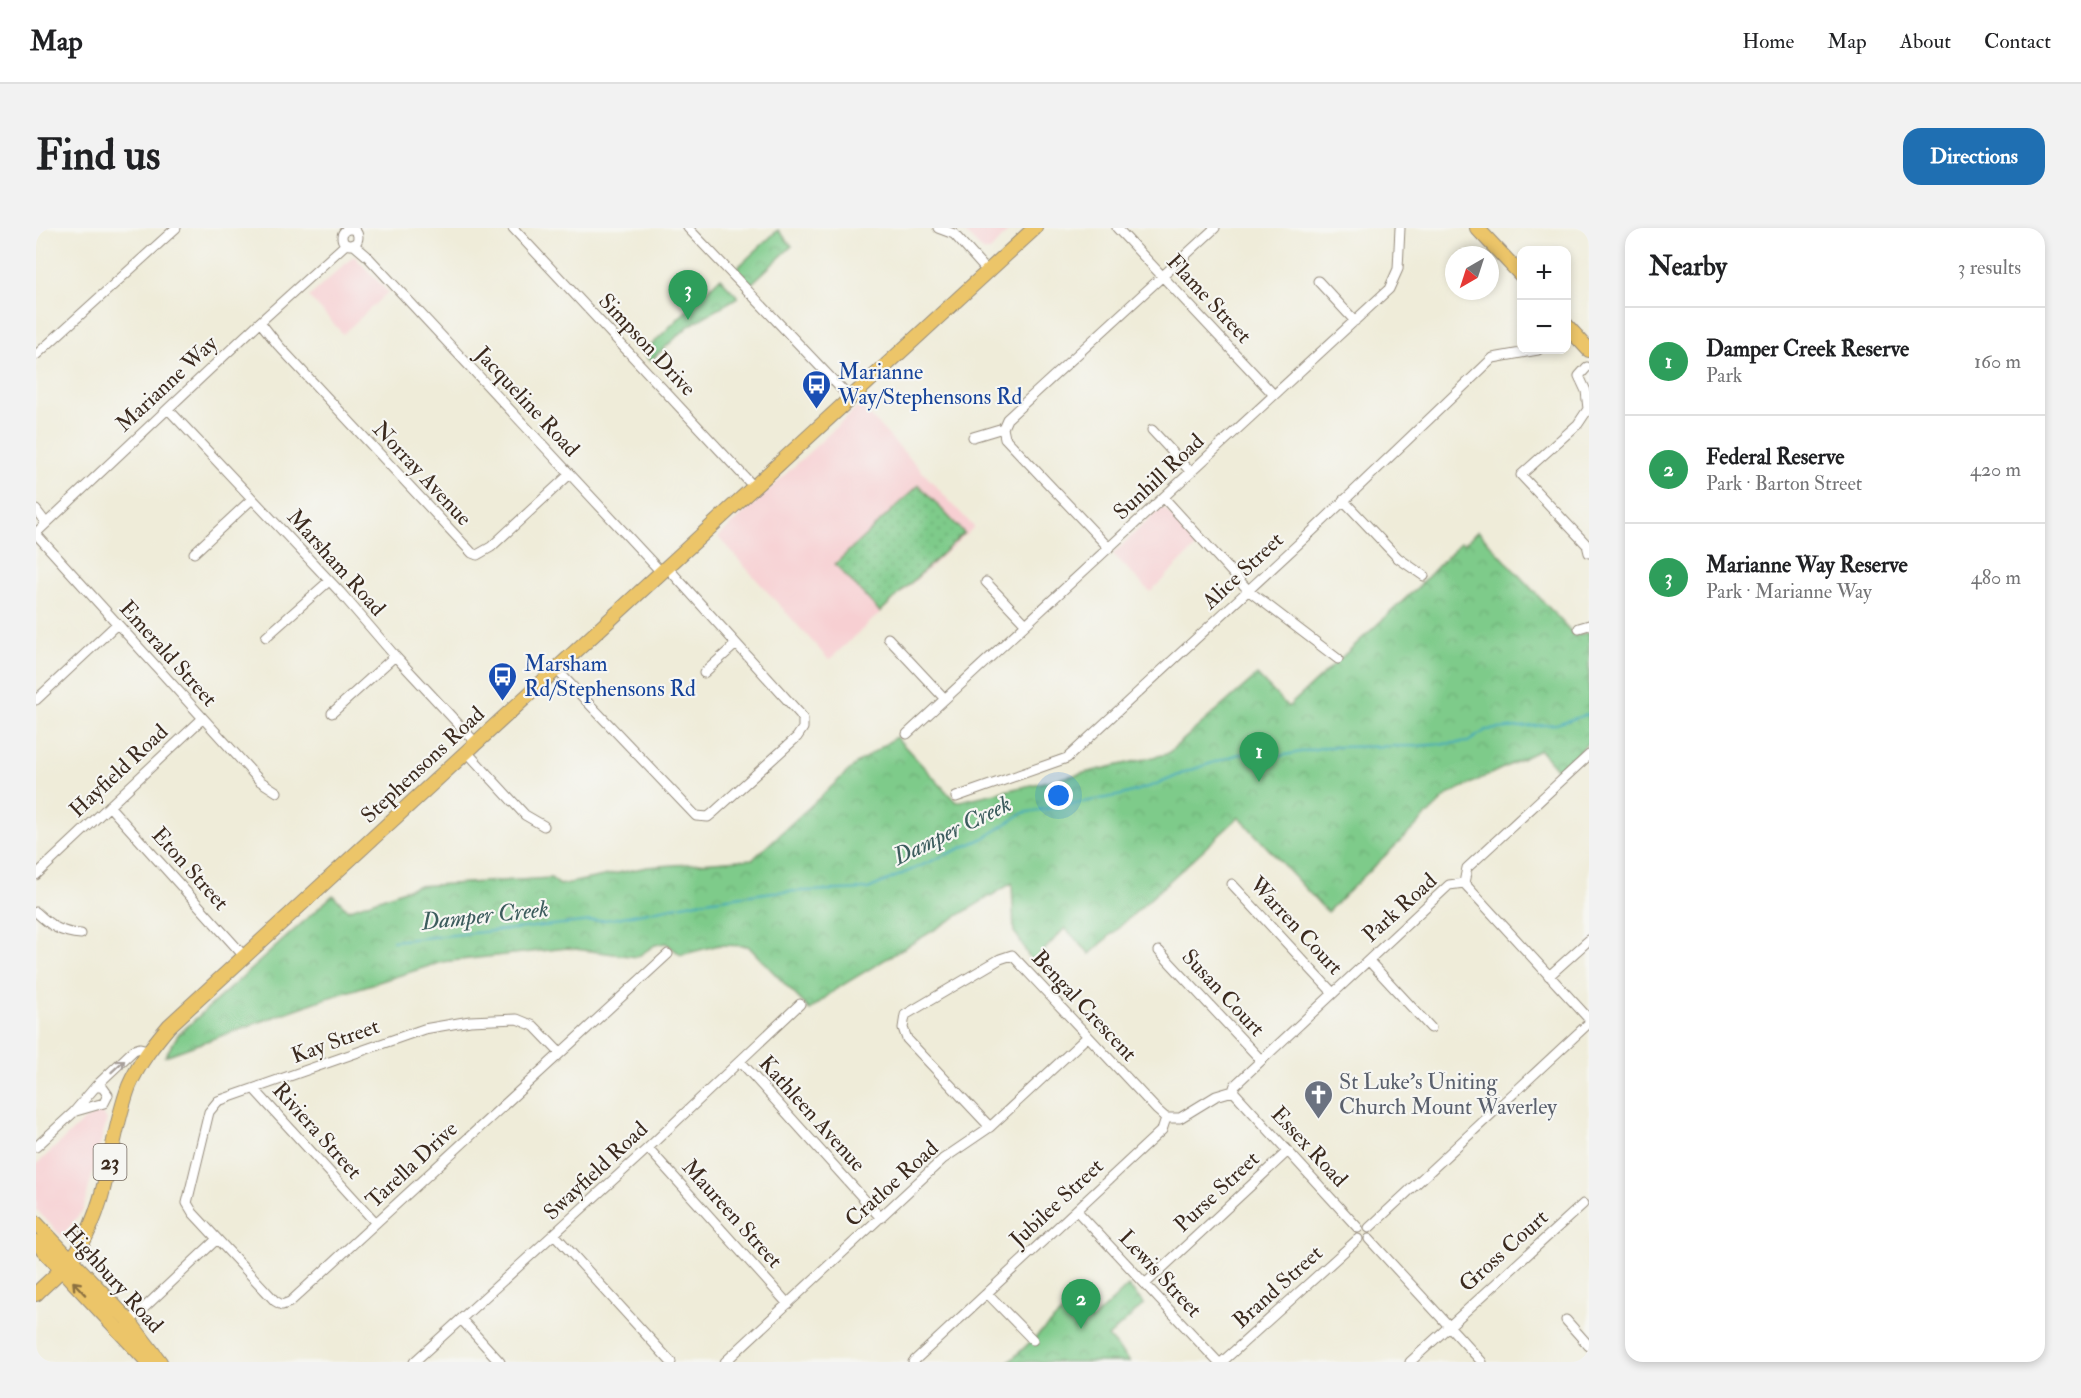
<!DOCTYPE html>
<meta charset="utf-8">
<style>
body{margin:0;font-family:"IM FELL Double Pica",serif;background:#f2f2f2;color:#202124}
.controls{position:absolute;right:18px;top:18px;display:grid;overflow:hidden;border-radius:12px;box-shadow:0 3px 9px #0003}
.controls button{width:54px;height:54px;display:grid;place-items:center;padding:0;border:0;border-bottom:2px solid #e0e0e0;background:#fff;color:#202124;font:30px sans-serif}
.compass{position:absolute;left:1409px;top:18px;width:54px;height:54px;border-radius:50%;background:#fff;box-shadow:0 3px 9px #0003;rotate:219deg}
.you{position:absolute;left:1023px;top:568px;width:21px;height:21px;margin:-15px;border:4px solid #fff;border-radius:50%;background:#1a73e8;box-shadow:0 0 0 9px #1a73e833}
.badge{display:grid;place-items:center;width:39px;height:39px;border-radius:50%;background:#1f6fb2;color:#fff;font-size:20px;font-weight:700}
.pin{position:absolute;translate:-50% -50px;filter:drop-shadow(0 2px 3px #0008)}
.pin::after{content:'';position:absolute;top:32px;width:21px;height:18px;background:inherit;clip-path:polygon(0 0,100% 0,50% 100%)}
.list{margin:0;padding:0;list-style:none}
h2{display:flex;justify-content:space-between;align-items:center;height:78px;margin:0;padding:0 24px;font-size:26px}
h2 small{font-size:20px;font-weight:400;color:#757577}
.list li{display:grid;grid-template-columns:39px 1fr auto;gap:18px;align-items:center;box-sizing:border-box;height:108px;padding:0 24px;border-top:2px solid #e0e0e0}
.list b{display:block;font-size:22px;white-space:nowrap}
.list p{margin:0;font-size:20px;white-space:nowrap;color:#757577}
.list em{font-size:20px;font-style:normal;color:#757577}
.map{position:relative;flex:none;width:1553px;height:1134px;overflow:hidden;border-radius:18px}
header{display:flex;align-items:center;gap:36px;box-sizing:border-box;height:84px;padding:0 30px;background:#fff;border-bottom:2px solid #e0e0e0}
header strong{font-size:28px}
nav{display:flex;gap:33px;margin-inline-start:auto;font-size:21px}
.intro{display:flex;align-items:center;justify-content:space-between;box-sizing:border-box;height:144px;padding:0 36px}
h1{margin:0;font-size:42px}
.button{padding:15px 27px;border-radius:18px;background:#1f6fb2;color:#fff;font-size:21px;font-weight:700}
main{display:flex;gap:36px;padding:0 36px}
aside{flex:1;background:#fff;border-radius:18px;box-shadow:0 3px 9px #0003}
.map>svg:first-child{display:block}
.built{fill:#f7cfd2}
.grass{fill:url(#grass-dots);stroke:#5c7a54;stroke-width:1.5}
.park{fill:url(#park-crowns);stroke:#5c7a54;stroke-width:1.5}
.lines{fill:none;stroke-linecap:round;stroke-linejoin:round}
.stream{stroke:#3da8bc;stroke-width:2}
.minor-casing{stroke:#958b7c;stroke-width:11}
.primary-casing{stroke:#958b7c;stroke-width:16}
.minor{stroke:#fff;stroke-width:9}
.primary{stroke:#ecc569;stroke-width:14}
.oneway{stroke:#a79f9a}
.oneway2{stroke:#8b7040}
.labels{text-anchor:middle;stroke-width:4.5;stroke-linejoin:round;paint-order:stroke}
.shield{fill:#f6f6f2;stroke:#73675e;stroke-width:1.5}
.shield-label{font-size:21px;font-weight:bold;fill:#3b2a1e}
.street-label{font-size:22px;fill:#3b2a1e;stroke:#f6f6f2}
.transit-label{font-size:22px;fill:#164399;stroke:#f6f6f2;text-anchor:start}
.worship-label{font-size:22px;fill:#5b616d;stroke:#f6f6f2;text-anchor:start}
.water-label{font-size:24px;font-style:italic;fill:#3c5c5d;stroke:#f6f6f2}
</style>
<header>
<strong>Map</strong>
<nav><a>Home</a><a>Map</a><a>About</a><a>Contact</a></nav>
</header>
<div class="intro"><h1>Find us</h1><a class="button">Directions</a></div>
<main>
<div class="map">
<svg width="1553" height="1134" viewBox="0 0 1553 1134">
<defs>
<pattern id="grass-dots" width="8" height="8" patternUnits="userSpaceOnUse" patternTransform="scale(1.5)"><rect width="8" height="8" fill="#7ecb8a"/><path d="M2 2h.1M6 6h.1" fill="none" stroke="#6eae77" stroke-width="1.8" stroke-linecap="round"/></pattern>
<pattern id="park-crowns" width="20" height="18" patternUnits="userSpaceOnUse" patternTransform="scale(1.5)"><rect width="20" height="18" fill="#7ecb8a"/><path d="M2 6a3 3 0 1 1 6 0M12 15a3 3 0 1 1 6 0" fill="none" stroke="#6eae77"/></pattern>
</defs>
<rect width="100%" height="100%" fill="#f6f6f2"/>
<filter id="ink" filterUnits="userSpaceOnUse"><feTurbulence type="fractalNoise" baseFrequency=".0167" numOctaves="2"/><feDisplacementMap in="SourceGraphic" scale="12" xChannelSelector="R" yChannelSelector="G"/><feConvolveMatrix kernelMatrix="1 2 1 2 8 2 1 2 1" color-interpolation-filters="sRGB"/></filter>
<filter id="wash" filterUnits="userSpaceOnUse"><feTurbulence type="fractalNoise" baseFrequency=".008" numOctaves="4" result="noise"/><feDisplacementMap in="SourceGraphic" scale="24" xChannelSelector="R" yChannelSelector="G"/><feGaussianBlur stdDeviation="1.35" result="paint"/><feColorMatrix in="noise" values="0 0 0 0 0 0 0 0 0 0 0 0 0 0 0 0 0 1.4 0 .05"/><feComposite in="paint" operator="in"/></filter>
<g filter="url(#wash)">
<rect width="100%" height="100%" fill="#efecd9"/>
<!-- built -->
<path class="built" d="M 925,0 L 975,0 L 954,23 L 947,23 Z
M 318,28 L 352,64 L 307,106 L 273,69 Z
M 824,177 L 938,299 L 793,432 L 682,309 Z
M 1126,278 L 1163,316 L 1114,364 L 1077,326 Z
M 63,883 L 71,891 L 47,982 L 27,1007 L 24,1007 L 0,981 L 0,937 L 46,894 Z"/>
<!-- grass -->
<path class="grass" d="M 883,257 L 928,305 L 844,384 L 799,336 Z"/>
<!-- park -->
<path class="park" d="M 742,2 L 756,18 L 715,56 L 701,40 Z
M 684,50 L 702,69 L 654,97 L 614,133 L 607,125 Z
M 1442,303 L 1539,408 L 1553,404 L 1553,514 L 1522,543 L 1504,522 L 1413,566 L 1291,684 L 1203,589 L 1054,726 L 1029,700 L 997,734 C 988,725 988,715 978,704 L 976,655 L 800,761 L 774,782 L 712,718 L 683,717 L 645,727 L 630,715 L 619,717 L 601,729 L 531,720 L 406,734 L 285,772 L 129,828 L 142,807 L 297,667 L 312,682 L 380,658 L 515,650 L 524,657 L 611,639 L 717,631 L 820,536 L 860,509 L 920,574 L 1131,526 L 1221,447 L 1252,479 L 1384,357 L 1425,314 L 1428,316 Z
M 1092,1058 L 1108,1076 L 1072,1109 L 1094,1134 L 973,1134 L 1038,1073 L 1055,1093 Z"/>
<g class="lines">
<!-- stream -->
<path class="stream" d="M 357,713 L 576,691 L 662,674 L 737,664 L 832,661 L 948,610 L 987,585 L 1086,567 L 1122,556 L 1152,543 L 1203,526 L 1244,528 L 1290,519 L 1380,518 L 1432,514 L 1450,502 L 1520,496 L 1553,486"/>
</g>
</g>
<g filter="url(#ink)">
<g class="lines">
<defs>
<path id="minor" d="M 477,0 L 718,259
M 652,0 L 814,170
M 902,0 L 918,6 L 952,44
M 1081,0 L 1238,167
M306 9a8 8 0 1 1 16 0a8 8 0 1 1-16 0Z
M 317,16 L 331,28 L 625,344
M 1282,53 L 1319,93
M 224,94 L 242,117 L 436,325 L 441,327 L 455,319 L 534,246
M 0,127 L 140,0
M 1551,139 L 1543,148 L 1550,163 L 1552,181 L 1542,196 L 1485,247 L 1551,317 L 1553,325
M 132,181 L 304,364 L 359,428 L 440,515
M 967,200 L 971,191 L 1179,0
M 967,200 L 969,210 L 1073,320
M 1116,202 L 1155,244
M 937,209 L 967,200
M 1128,270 L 1213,363 L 1302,431
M 1307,272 L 1362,330 L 1388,348
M 0,282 L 10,295
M 0,305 L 224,94 L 310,16
M 0,306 L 224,553 L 241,564
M 158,325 L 216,271
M 950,354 L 990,396
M 1543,400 L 1553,397
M 230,409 L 293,353
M 852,410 L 909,471
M 520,441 L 660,588 L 672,589 L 677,585 L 761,509 L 767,500 L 767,491 L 764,486 L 631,339
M 668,445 L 700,416
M 0,472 L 81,396
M 296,485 L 359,428
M 871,506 L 1353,61 L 1362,41 L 1364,0
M 430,523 L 489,587 L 508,598
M 920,569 L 1031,530 L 1271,308 L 1457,130 L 1502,122
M 73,578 L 208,728
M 0,647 L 166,491
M 1428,655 L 1553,791
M 1196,656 L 1297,765
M 0,684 C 15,698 25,705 45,706
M 1123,723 L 1225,832
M 1333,733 L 1395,800
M 1513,748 L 1553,712
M 524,825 L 498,798 L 481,791 L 434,793 L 388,801 L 182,873 L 173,884 L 151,975 L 157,985 L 239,1073 L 246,1077 L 254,1074 L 632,726
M 704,833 L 845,990
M 219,862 L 340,995
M 1197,863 L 1199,857 L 1413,657 L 1428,655 L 1431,640 L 1553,527
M 1197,863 L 1322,1000
M 40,883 L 68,875 L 72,867 L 67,860 L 60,858
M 954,899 L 871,811 L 867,800 L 869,787 L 964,731 L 976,727 L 1121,882 L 1130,890
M 0,919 L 38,884 L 60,858 L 98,822 L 104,820 L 112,822
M 612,920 L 752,1076
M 1040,982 L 1182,1134
M 1333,1000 L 1553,795
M 518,1006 L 635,1134
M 1333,1011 L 1446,1134
M 1109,1056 L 1252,923
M 951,1065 L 997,1112
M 425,1091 L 464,1134
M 1530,1092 L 1553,1118
M 91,1096 L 181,1011
M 378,1134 L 612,920 L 764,776
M 689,1134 L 907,931 L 954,899 L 1051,809
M 877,1134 L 1126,902 L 1130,890 L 1144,890 L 1180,868 L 1197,863
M 1186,1134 L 1322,1011
M 1374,1134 L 1547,976"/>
<path id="primary" d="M 1441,0 L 1486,48
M 1530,97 L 1553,122
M 0,995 L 93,1093 L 124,1134
M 0,1014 L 112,1134
M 0,1066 C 15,1051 33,1037 44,1019 C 74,969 73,911 93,858 C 103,835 117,817 133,798 L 999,0"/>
</defs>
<!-- minor casing -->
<use href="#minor" class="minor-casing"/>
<!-- primary casing -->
<use href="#primary" class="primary-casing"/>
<!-- minor -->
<use href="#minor" class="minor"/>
<!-- primary -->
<use href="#primary" class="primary"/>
</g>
<!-- one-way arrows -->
<defs><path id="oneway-shaft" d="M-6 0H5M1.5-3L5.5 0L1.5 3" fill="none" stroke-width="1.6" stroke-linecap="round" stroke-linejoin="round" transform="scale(1.5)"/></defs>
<use class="oneway" href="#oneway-shaft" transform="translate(82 838) rotate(-43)"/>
<use class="oneway2" href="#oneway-shaft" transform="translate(43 1060) rotate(-133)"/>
</g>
<!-- icons -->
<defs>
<symbol id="bus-pin" viewBox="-11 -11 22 30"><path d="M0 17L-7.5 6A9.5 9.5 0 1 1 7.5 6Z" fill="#1a4fb4" stroke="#f6f6f2"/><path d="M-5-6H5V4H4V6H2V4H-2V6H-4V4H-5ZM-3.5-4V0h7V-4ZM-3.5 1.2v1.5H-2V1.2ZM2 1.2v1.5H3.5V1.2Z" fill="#fff"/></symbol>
<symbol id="church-pin" viewBox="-11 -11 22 30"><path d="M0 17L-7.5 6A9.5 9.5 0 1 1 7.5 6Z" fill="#6b7280" stroke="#f6f6f2"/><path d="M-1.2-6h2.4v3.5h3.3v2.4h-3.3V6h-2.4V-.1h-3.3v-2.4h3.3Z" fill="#fff"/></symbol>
</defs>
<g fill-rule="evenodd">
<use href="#bus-pin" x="764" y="140" width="33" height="45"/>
<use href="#bus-pin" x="450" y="432" width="33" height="45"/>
<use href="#church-pin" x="1266" y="850" width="33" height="45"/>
</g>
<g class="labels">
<!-- shield labels -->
<rect class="shield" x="57.5" y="916" width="33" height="36" rx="4.5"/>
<g class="shield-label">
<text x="74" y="941">23</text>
</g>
<!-- street labels -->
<g class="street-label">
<text transform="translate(1174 70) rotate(47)" y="8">Flame Street</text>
<text transform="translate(612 116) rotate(47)" y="8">Simpson Drive</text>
<text transform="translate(130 155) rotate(-43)" y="8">Marianne Way</text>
<text transform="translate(492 173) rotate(47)" y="8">Jacqueline Road</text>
<text transform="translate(387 245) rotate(47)" y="8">Norray Avenue</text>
<text transform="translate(1122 248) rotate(-43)" y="8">Sunhill Road</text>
<text transform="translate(301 334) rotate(48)" y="8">Marsham Road</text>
<text transform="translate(1206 342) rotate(-43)" y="8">Alice Street</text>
<text transform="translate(133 425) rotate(48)" y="8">Emerald Street</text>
<text transform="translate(386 536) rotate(-43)" y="8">Stephensons Road</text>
<text transform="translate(82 542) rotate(-43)" y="8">Hayfield Road</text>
<text transform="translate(155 640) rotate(48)" y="8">Eton Street</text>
<text transform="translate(1363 679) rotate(-42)" y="8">Park Road</text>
<text transform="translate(1261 697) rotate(47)" y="8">Warren Court</text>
<text transform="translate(1188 764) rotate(47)" y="8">Susan Court</text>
<text transform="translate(1049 777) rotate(47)" y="8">Bengal Crescent</text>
<text transform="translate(299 812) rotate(-20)" y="8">Kay Street</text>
<text transform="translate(777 885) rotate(48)" y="8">Kathleen Avenue</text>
<text transform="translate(282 902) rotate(48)" y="8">Riviera Street</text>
<text transform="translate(1274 918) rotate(47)" y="8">Essex Road</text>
<text transform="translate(375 936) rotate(-43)" y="8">Tarella Drive</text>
<text transform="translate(559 942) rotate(-43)" y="8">Swayfield Road</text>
<text transform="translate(855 955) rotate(-42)" y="8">Cratloe Road</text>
<text transform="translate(1180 963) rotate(-43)" y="8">Purse Street</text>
<text transform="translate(1020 974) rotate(-43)" y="8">Jubilee Street</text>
<text transform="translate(697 985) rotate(48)" y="8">Maureen Street</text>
<text transform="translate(1467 1022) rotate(-42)" y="8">Gross Court</text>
<text transform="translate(1125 1045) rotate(47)" y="8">Lewis Street</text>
<text transform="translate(78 1050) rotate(48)" y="8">Highbury Road</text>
<text transform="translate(1241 1058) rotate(-42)" y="8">Brand Street</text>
</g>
<!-- transit labels -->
<g class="transit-label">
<text x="802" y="151">Marianne<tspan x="802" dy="25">Way/Stephensons Rd</tspan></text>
<text x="488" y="443">Marsham<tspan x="488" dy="25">Rd/Stephensons Rd</tspan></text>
</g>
<!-- worship labels -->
<g class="worship-label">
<text x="1303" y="861">St Luke's Uniting<tspan x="1303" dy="25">Church Mount Waverley</tspan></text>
</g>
<!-- water labels -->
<g class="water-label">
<text transform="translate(916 602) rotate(-26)" y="8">Damper Creek</text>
<text transform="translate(449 687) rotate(-6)" y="8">Damper Creek</text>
</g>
</g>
</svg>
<div class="controls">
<button>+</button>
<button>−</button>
</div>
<svg class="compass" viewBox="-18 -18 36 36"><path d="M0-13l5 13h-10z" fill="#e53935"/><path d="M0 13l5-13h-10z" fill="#757577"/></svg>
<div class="you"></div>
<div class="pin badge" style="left:1223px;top:554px;background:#2e9e5b">1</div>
<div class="pin badge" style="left:1045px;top:1101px;background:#2e9e5b">2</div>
<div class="pin badge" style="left:652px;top:92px;background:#2e9e5b">3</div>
</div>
<aside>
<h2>Nearby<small>3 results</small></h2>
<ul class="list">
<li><span class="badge" style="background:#2e9e5b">1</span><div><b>Damper Creek Reserve</b><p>Park</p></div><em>160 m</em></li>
<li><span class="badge" style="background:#2e9e5b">2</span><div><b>Federal Reserve</b><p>Park · Barton Street</p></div><em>420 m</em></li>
<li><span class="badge" style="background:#2e9e5b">3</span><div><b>Marianne Way Reserve</b><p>Park · Marianne Way</p></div><em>480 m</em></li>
</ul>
</aside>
</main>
